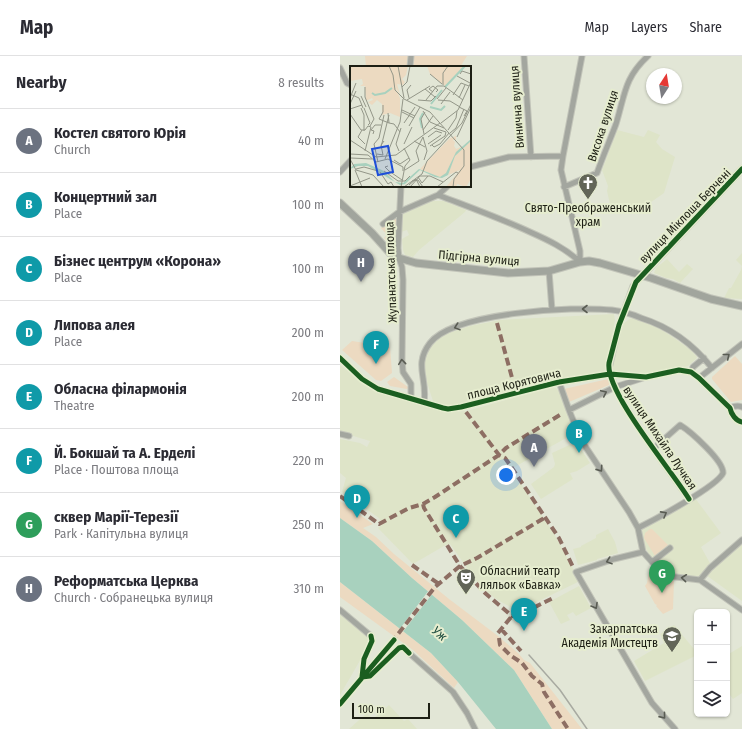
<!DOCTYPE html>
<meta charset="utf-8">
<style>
body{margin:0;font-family:"Fira Sans Condensed",sans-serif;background:#f7f7f7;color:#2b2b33}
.controls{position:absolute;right:12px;bottom:12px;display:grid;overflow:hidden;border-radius:6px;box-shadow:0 1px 3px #0004}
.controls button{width:36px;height:36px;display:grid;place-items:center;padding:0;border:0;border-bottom:1px solid #e1e1e2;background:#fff;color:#2b2b33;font:20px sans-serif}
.compass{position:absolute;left:306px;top:12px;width:36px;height:36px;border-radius:50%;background:#fff;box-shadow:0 1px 3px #0004;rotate:12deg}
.scale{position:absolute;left:12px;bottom:10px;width:78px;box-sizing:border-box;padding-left:4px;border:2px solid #1d1f14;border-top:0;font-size:11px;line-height:14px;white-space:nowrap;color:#1d1f14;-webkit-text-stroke:3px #e6edcf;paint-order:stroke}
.you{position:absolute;left:166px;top:419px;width:14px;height:14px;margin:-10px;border:3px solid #fff;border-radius:50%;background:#1a73e8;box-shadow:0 0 0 6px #1a73e833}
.badge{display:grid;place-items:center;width:26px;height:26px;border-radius:50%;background:#b45309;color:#fff;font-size:13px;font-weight:700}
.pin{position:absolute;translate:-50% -33px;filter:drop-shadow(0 1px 2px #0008)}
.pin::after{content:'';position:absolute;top:21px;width:14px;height:12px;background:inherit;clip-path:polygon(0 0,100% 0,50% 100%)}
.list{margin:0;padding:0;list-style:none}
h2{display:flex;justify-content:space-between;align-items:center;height:52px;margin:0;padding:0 16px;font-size:17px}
h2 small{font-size:13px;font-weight:400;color:#7c7c81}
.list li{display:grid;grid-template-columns:26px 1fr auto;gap:12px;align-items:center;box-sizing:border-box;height:64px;padding:0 16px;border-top:1px solid #e1e1e2}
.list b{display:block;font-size:15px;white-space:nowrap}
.list p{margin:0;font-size:13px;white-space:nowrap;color:#7c7c81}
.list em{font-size:13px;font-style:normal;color:#7c7c81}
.icon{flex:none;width:22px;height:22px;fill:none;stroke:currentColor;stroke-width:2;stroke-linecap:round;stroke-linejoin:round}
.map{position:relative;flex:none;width:402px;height:673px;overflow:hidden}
header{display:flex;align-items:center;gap:24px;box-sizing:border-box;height:56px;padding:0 20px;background:#fff;border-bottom:1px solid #e1e1e2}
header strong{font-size:19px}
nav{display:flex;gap:22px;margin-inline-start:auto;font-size:14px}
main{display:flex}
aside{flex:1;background:#fff}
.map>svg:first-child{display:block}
.built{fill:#dee4c8}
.green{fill:#ecdac1}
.water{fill:#a8d1be}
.pier{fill:#e2e6d6}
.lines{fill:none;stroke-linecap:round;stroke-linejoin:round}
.minor-casing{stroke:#c2c4b9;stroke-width:7}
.tertiary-casing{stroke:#c2c4b9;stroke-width:8}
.secondary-casing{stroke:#c2c4b9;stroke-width:9}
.minor{stroke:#a3a69f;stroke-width:5}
.tertiary{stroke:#a3a69f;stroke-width:6}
.secondary{stroke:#a1a59d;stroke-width:7}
.rail{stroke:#a8aaa1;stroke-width:1.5}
.quiet{stroke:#8d6e63;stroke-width:4;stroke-dasharray:8 4;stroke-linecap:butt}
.cycleway-casing{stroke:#e6edcf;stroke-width:8}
.cycleway{stroke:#1b5e20;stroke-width:5}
.oneway{stroke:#595c53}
.labels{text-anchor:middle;stroke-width:4;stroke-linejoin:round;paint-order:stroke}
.street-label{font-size:12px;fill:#1d1f14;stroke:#e6edcf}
.poi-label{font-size:12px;fill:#1d1f14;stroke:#e6edcf}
.water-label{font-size:13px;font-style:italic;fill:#1a493b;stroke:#e6edcf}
.inset-river{fill:none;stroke:#a8d1be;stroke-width:2}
.inset-road{fill:none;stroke:#939688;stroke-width:1}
.view{fill:#1d4ed8;fill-opacity:0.15;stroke:#1d4ed8;stroke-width:2}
.inset-edge{fill:none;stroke:#1d1f14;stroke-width:2}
</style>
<header>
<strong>Map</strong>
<nav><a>Map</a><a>Layers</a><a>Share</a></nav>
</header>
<main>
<aside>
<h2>Nearby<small>8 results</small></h2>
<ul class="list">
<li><span class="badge" style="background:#6b7280">A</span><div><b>Костел святого Юрія</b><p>Church</p></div><em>40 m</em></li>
<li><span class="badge" style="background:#0f9aa8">B</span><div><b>Концертний зал</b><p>Place</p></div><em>100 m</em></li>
<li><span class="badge" style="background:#0f9aa8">C</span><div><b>Бізнес центрум «Корона»</b><p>Place</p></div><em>100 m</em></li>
<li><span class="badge" style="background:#0f9aa8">D</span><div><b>Липова алея</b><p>Place</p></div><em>200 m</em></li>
<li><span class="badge" style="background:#0f9aa8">E</span><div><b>Обласна філармонія</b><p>Theatre</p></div><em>200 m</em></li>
<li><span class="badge" style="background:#0f9aa8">F</span><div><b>Й. Бокшай та А. Ерделі</b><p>Place · Поштова площа</p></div><em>220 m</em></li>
<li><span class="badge" style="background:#2e9e5b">G</span><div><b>сквер Марії-Терезії</b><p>Park · Капітульна вулиця</p></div><em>250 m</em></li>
<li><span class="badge" style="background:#6b7280">H</span><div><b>Реформатська Церква</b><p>Church · Собранецька вулиця</p></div><em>310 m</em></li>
</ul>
</aside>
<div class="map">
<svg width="402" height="673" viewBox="0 0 402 673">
<rect width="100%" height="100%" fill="#e2e6d6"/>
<!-- built -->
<path class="built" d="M 277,74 L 304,81 L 308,74 L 320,79 L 316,86 L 322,93 L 335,101 L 324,137 L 304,151 L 272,157 L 267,135 L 268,130 L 262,114 Z
M 92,145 L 104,145 L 126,154 L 125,156 L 79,194 L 73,201 L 65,199 L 63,194 L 62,183 L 69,179 L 67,174 L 61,176 L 63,158 Z
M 402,197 L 402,243 L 384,242 L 389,232 L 391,232 L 401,214 L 402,210 L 396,204 Z
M 327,203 L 339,216 L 347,208 L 353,213 L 340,227 L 333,223 L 326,222 L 314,217 L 316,212 Z
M 274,258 L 275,264 L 266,312 L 263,316 L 219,322 L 110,351 L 93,345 L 84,317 L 84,307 L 87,297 L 91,289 L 105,278 L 130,270 L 160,264 Z
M 292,262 L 314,269 L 330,279 L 351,294 L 357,301 L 356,303 L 348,310 L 310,319 L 272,314 L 270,311 L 271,305 L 283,268 L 288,264 Z
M 0,309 L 33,334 L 40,337 L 109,356 L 127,355 L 212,331 L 216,332 L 219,335 L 235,377 L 171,413 L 213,476 L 240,525 L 178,555 L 156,543 L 140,530 L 110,488 L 104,490 L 73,508 L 38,472 L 43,468 L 39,462 L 2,436 L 6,422 L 0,417 L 0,383 L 20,387 L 27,391 L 30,385 L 0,376 Z
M 236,386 L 250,407 L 237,415 L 230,417 L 233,423 L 201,443 L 191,428 L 214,411 L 215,408 L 212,397 Z
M 355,442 L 381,477 L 361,491 L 371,509 L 360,522 L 339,520 L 326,517 L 316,508 L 307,495 L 302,485 L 300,473 Z
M 268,473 L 275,486 L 278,497 L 257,503 L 257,504 L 238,509 L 233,493 L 241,491 L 241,490 L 256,482 L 256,479 Z
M 402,486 L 402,545 L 366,519 Z
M 239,530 L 251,552 L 236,560 L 233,556 L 227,559 L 230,564 L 221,568 L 209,546 Z
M 0,556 L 18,570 L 30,583 L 29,589 L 0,639 Z
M 334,569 L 354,593 L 357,599 L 305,625 L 294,605 L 324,587 L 320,578 Z
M 402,590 L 402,637 L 393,643 L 387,635 L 387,599 Z
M 49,649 L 64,665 L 68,663 L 77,673 L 9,673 L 27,657 L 33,663 Z"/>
<!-- green -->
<path class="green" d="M 25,0 L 127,0 L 120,11 L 26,11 Z
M 57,160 L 55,188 L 52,191 L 44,182 L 47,179 L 41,172 Z
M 12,285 L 50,291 L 52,317 L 41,325 L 36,324 L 2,294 Z
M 395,300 L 402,308 L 402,344 L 391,346 L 372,323 L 372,321 Z
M 54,321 L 68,331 L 68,332 L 67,333 L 50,330 L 47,326 Z
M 268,323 L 270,327 L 269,329 L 229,346 L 224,333 Z
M 0,445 L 33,468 L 23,472 L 36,481 L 54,498 L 109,543 L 158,580 L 178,597 L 184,604 L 190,607 L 242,673 L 212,673 L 174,614 L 122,564 L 72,522 L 32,485 L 0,462 Z
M 310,473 L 312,473 L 328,489 L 315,500 L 304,482 L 305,477 Z
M 309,516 C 318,516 324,524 334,525 L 333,553 L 323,558 L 316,550 L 317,549 L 315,548 L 305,530 L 307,527 Z
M 0,526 L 91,597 L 118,626 L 114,632 L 73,594 L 0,541 Z"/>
<!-- water -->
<path class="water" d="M 0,462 L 32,485 L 72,522 L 122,564 L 174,614 L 212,673 L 156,673 L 118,626 L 91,597 L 0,526 Z"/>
<!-- pier -->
<path class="pier" d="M 89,534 L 93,537 L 62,577 L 59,574 Z"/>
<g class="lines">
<defs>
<path id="minor" d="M 184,0 L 191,101
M 70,11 L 71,0
M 0,12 L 7,27 L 11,29
M 130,111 L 169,101 L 223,100
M 0,116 L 11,104
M 61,130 L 58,192 L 59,202 L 62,211 L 63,224 L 62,304 L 63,316 L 71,328 L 71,342
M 224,131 L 257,117 C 263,100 270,84 276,68 C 285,39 284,22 308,0
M 98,139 C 129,151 160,162 190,176 C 208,184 225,192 240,206
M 43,168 L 59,156 L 98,139 L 108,130
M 240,206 L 240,195 L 221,114 L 223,100 L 242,0
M 209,215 L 212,254
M 302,220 L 293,230 L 279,269 L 269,313 L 275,331 L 286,352 L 313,393 L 349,443
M 0,302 L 22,323 L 38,333 L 103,352 L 108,353 L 121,351 L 219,326 L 270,318 L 306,321 L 339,314 L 351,316 L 359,322 L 390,352 C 391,358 396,365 402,366
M 351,316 L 353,311 L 364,302
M 359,322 L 402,288
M 219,326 L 229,354 L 241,384 L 289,456 L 298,472 L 303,496 L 321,516 L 328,520 L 360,524 L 402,554
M 84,346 C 88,323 73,309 90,287 C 114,256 234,250 272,254 C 281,255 292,258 301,262 C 330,271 353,288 372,312
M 390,352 C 394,350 398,349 402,351
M 229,354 L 275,331 L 303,322
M 0,378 L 9,380
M 298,472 C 312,465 378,430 383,417 C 384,405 350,375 340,369 L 313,393
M 303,496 L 274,503 L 236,516 L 312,647 L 335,673
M 312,506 L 330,492
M 360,524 L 370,512 L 402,484
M 0,554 L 31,580
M 69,597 L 113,636 L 127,657 L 135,673"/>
<path id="tertiary" d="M 302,220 L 402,113"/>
<path id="secondary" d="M 0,147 L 32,177 L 50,197 L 59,202 L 76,207 L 168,217 L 209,215 L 240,206 L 249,205 L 260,207 L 311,222 L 371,243 L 402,250"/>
</defs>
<!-- minor casing -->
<use href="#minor" class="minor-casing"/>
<!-- tertiary casing -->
<use href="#tertiary" class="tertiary-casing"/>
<!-- secondary casing -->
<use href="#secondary" class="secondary-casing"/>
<!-- minor -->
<use href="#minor" class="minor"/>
<!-- tertiary -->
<use href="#tertiary" class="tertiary"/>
<!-- secondary -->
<use href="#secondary" class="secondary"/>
<!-- rail -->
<path class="rail" d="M 189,599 L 220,634 L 247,673"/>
<!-- quiet -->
<path class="quiet" d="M 157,267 L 174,329
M 126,356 L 159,399 L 165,402 L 170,409 L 219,482 L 234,513
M 0,440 L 39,468 L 69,452 L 83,448 L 95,441 L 159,399 L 166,392 L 223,357
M 83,448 L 84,452 L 120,510 L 145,537 L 172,560 L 189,554 L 213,542
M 72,509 L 99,528
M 161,573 L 181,595
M 158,577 L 172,560
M 159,582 L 160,589 L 170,599 L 182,607 L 192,620 L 202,628 L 204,636 L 228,673
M 51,587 L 95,531 L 120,510 L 137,502 L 206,461"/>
<defs>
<path id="cycleway" d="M 0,302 L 22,323 L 38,333 L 103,352 L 108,353 L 121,351 L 219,326 L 270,318 L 306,321 L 339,314 L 351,316 L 359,322 L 390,352 C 391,358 396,365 402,366
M 349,443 C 332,415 265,336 269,307 L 279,269 L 296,226 L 402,113
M 31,580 L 32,585 L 24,603 L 22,621 L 30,620 L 59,592 L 63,591 L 69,597
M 0,648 L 54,584"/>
</defs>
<!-- cycleway casing -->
<use href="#cycleway" class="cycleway-casing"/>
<!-- cycleway -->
<use href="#cycleway" class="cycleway"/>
</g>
<!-- one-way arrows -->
<defs><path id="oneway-chevron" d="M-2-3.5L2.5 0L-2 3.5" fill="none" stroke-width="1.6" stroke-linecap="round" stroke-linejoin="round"/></defs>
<g class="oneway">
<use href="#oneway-chevron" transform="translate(245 253) rotate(-180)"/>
<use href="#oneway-chevron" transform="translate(117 271) rotate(161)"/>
<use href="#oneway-chevron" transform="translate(387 300) rotate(-39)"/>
<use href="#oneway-chevron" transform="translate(62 306) rotate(-96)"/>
<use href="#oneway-chevron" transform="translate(264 337) rotate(-25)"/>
<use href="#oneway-chevron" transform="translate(260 413) rotate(55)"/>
<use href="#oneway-chevron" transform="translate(324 458) rotate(-29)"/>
<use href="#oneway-chevron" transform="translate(269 505) rotate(161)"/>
<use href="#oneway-chevron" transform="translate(344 522) rotate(-174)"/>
<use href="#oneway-chevron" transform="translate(255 550) rotate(60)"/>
<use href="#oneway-chevron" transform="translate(323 660) rotate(51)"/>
</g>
<!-- icons -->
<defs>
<symbol id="church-pin" viewBox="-11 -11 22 30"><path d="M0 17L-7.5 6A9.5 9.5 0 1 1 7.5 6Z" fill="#626558" stroke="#e6edcf"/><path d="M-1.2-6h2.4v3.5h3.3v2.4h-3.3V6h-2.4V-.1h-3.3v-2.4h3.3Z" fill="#fff"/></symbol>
<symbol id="theatre-pin" viewBox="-11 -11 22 30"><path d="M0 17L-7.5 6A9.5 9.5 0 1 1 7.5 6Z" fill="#626558" stroke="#e6edcf"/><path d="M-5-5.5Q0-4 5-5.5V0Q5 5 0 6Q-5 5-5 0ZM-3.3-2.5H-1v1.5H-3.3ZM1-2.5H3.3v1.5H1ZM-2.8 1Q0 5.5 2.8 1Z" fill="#fff"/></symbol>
<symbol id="university-pin" viewBox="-11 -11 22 30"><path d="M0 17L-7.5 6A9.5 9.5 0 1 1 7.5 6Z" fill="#626558" stroke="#e6edcf"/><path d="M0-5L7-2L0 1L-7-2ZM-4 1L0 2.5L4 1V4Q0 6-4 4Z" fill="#fff"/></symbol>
</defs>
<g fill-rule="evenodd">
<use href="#church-pin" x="237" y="116" width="22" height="30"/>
<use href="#theatre-pin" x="115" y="511" width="22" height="30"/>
<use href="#university-pin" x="321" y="569" width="22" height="30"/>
</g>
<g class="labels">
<!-- street labels -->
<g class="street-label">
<text transform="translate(177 51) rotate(-94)" y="4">Винична вулиця</text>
<text transform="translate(263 70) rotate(-72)" y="4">Висока вулиця</text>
<text transform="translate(345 160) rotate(-46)" y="4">вулиця Міклоша Берчені</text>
<text transform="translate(139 202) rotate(5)" y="4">Підгірна вулиця</text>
<text transform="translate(51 216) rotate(-92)" y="4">Жупанатська площа</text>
<text transform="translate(174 328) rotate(-14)" y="4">площа Корятовича</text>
<text transform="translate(320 382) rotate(56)" y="4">вулиця Михайла Лучкая</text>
</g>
<!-- poi labels -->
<g class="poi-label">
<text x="248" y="156">Свято-Преображенський<tspan x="248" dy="14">храм</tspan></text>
<text x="140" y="519" text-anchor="start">Обласний театр<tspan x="140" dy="14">ляльок «Бавка»</tspan></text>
<text x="318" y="577" text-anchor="end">Закарпатська<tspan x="318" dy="14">Академія Мистецтв</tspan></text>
</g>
<!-- water labels -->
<g class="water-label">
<text transform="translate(100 577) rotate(40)" y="5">Уж</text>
</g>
</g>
<!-- overview -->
<g transform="translate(10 10)">
<rect width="121" height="121" fill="#e2e6d6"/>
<path d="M 0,0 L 58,0 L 56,9 L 52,13 L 55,16 L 53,19 L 47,18 L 50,29 L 44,18 L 50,32 L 50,51 L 40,47 L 32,49 L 32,38 L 27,34 L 22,39 L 18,36 L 23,34 L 22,32 L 16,35 L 15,20 L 10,20 L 13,18 L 12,13 L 0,15 ZM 77,0 L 114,0 L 95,20 L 80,8 ZM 106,70 L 106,74 L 103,74 L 105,76 L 104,80 L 106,83 L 111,81 L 97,108 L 91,112 L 70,103 L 100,72 ZM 121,75 L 121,113 L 116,121 L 107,118 L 106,121 L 96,121 L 110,104 L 98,109 L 104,92 L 112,82 L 116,92 L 112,82 Z" fill="#ecdac1"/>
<path d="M 121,73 L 121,75 L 105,90 L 98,109 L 92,112 L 85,111 L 70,104 L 55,118 L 50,119 L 18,100 L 8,100 L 0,103 L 4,98 L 16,97 L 34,105 L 45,116 L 53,117 L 69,103 L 90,111 L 96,107 L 106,86 Z" fill="#a8d1be"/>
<path class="inset-river" d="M 95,21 L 115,0M 22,27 L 25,29 L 35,27 L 42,22M 81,38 L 92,24M 80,41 L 91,44 L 95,40M 72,62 L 70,53 L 73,47"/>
<path class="inset-road" d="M 39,0 L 43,9 L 45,24 L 54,33M 48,0 L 54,32M 80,8 L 92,18M 110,8 L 112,5 L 121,8M 107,10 L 120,17M 93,19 L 93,7 L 98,0M 94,20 L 113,34M 15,21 L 15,31 L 24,53 L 20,60M 52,21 L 57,16 L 60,0M 75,23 L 85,31M 83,26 L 79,23 L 83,20 L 88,24 L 86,26M 0,28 L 9,32 L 13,42M 103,29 L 111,17 L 119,20M 11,30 L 16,41M 0,32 L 6,17M 59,32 L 57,24 L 61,19M 109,32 L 115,19M 54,33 L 80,46 L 114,84 L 114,100 L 104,113 L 103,121M 87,33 L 96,22M 57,34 L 80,20M 68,34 L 81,35 L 86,30M 76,34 L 87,20 L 94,20M 88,34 L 100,35 L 110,41M 0,38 L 6,25M 91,38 L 100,26M 33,39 L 33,46 L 29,53 L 39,57M 109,41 L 117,45 L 114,50M 11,42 L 14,49 L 14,65M 14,42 L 20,57 L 18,59M 0,43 L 12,39M 52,44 L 65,50M 73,45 L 80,56M 52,46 L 64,52M 38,47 L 39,57 L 44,58 L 50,66M 0,48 L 11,64 L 15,64 L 18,60 L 21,61 L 15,85M 80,56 L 94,62M 54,57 L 65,41M 91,57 L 108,44 L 121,16M 59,60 L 70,41M 84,62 L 96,66M 12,64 L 8,71 L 15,78M 73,64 L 83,50M 98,64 L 106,52 L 107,45M 100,67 L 106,62 L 114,43M 23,68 L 24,65 L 21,64 L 25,59 L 31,59M 74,68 L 71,53 L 75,46M 73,71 L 77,85 L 74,94M 78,71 L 86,65 L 92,67M 107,71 L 121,41M 0,74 L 26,91 L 46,89 L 90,57M 64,75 L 75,81M 54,78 L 62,61M 78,78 L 91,69M 82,79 L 84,81 L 90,78 L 99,67M 80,80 L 95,70 L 96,66M 31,81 L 39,49M 49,85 L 46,78 L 51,62M 0,88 L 18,89 L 26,96 L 38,93M 27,88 L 33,89 L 31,79 L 34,75M 1,92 L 22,93M 0,93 L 6,104 L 23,109 L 34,121M 35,93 L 50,56 L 53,33M 38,93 L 53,101 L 53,105M 44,94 L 50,98 L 59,92M 28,96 L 24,78 L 29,72 L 34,49M 38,100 L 35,101 L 39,105 L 52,114M 6,103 L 14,101 L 28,105M 5,104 L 12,121M 55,104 L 69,95 L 66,85 L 73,71M 34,105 L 48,115 L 55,115 L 60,110M 30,106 L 38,118 L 41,116 L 44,121M 68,111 L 72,117 L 78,110M 62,115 L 68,114 L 73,121M 59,119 L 66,113 L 70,121M 0,120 L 20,112M 51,121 L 55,100 L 60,94 L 54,82M 54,121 L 72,108 L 77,95 L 112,57 L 121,38M 60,121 L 70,110 L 80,110 L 93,116M 87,121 L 106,106 L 108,107"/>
<path class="view" d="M 38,80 L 43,106 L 28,109 L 22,83 Z"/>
<rect width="121" height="121" class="inset-edge"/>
</g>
</svg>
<div class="controls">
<button>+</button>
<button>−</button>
<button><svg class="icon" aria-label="layers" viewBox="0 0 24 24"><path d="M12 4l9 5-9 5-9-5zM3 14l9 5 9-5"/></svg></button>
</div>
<svg class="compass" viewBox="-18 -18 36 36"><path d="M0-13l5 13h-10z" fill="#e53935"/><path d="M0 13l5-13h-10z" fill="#7c7c81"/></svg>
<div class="scale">100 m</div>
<div class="you"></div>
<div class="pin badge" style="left:194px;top:411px;background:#6b7280">A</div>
<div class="pin badge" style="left:239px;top:397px;background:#0f9aa8">B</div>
<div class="pin badge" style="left:116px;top:482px;background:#0f9aa8">C</div>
<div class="pin badge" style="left:17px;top:462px;background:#0f9aa8">D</div>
<div class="pin badge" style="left:184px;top:575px;background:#0f9aa8">E</div>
<div class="pin badge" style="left:36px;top:308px;background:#0f9aa8">F</div>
<div class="pin badge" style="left:322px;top:537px;background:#2e9e5b">G</div>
<div class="pin badge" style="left:21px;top:226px;background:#6b7280">H</div>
</div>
</main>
